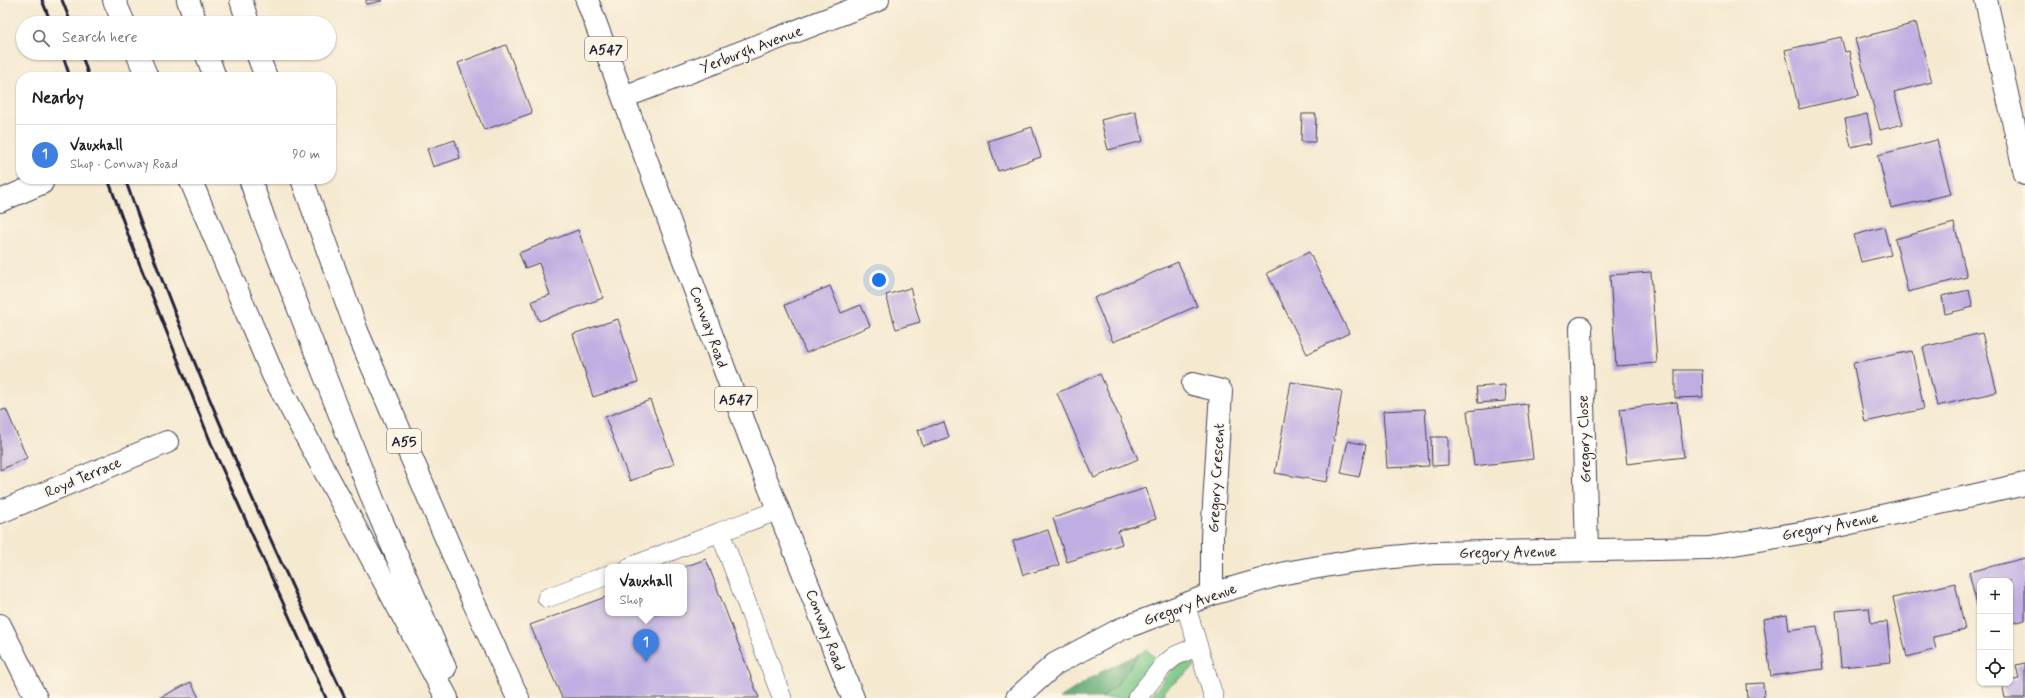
<!DOCTYPE html>
<meta charset="utf-8">
<style>
body{margin:0;font-family:Mynerve,sans-serif;background:#f6f6f6;color:#222}
.controls{position:absolute;right:12px;bottom:12px;display:grid;overflow:hidden;border-radius:8px;box-shadow:0 1px 3px #0004}
.controls button{width:36px;height:36px;display:grid;place-items:center;padding:0;border:0;border-bottom:1px solid #e0e0e0;background:#fff;color:#222;font:20px sans-serif}
.you{position:absolute;left:879px;top:280px;width:14px;height:14px;margin:-10px;border:3px solid #fff;border-radius:50%;background:#1a73e8;box-shadow:0 0 0 6px #1a73e833}
.badge{display:grid;place-items:center;width:26px;height:26px;border-radius:50%;background:#2563eb;color:#fff;font-size:13px;font-weight:700}
.pin{position:absolute;translate:-50% -33px;filter:drop-shadow(0 1px 2px #0008)}
.pin::after{content:'';position:absolute;top:21px;width:14px;height:12px;background:inherit;clip-path:polygon(0 0,100% 0,50% 100%)}
.popup{position:absolute;left:605px;top:564px;width:82px;height:52px;box-sizing:border-box;display:grid;place-content:center;border-radius:8px;background:#fff;filter:drop-shadow(0 1px 3px #0005);font-size:13px;white-space:nowrap;color:#767676}
.popup b{font-size:15px;color:#222}
.popup::after{content:'';position:absolute;left:50%;top:100%;margin-left:-8px;border:8px solid transparent;border-top-color:#fff}
.list{margin:0;padding:0;list-style:none}
h2{display:flex;justify-content:space-between;align-items:center;height:52px;margin:0;padding:0 16px;font-size:17px}
h2 small{font-size:13px;font-weight:400;color:#767676}
.list li{display:grid;grid-template-columns:26px 1fr auto;gap:12px;align-items:center;box-sizing:border-box;height:60px;padding:0 16px;border-top:1px solid #e0e0e0}
.list b{display:block;font-size:15px;white-space:nowrap}
.list p{margin:0;font-size:13px;white-space:nowrap;color:#767676}
.list em{font-size:13px;font-style:normal;color:#767676}
.icon{flex:none;width:22px;height:22px;fill:none;stroke:currentColor;stroke-width:2;stroke-linecap:round;stroke-linejoin:round}
.map{position:relative;flex:none;width:2025px;height:698px;overflow:hidden}
.search{position:absolute;background:#fff;box-shadow:0 1px 3px #0004;left:16px;top:16px;width:320px;height:44px;display:flex;align-items:center;gap:10px;box-sizing:border-box;padding:0 14px;border-radius:22px;color:#767676;font-size:15px}
.panel{position:absolute;background:#fff;box-shadow:0 1px 3px #0004;left:16px;top:72px;width:320px;height:112px;border-radius:16px}
.map>svg:first-child{display:block}
.green{fill:#7ac787;stroke:#4e7461}
.forest{fill:#63ac74;stroke:#426758}
.building{fill:#bfaee2}
.lines{fill:none;stroke-linecap:round;stroke-linejoin:round}
.lane-casing{stroke:#424051;stroke-width:20}
.street-casing{stroke:#424051;stroke-width:24}
.primary-casing{stroke:#424051;stroke-width:24}
.highway-casing{stroke:#424051;stroke-width:24}
.lane{stroke:#fff;stroke-width:19}
.street{stroke:#fff;stroke-width:22}
.primary{stroke:#fff;stroke-width:22}
.highway{stroke:#fff;stroke-width:22}
.rail{stroke:#22223b;stroke-width:3}
.labels{text-anchor:middle;stroke-width:3;stroke-linejoin:round;paint-order:stroke}
.shield{fill:#fcf5e5;stroke:#63616e;stroke-width:1}
.shield-label{font-size:14px;font-weight:bold;fill:#22223b}
.street-label{font-size:15px;fill:#22223b;stroke:#fcf5e5}
</style>
<div class="map">
<svg width="2025" height="698" viewBox="0 0 2025 698">
<rect width="100%" height="100%" fill="#fcf5e5"/>
<filter id="ink" filterUnits="userSpaceOnUse"><feTurbulence type="fractalNoise" baseFrequency=".025" numOctaves="2"/><feDisplacementMap in="SourceGraphic" scale="8" xChannelSelector="R" yChannelSelector="G"/><feConvolveMatrix kernelMatrix="1 2 1 2 8 2 1 2 1" color-interpolation-filters="sRGB"/></filter>
<filter id="wash" filterUnits="userSpaceOnUse"><feTurbulence type="fractalNoise" baseFrequency=".012" numOctaves="4" result="noise"/><feDisplacementMap in="SourceGraphic" scale="16" xChannelSelector="R" yChannelSelector="G"/><feGaussianBlur stdDeviation="0.9" result="paint"/><feColorMatrix in="noise" values="0 0 0 0 0 0 0 0 0 0 0 0 0 0 0 0 0 1.4 0 .05"/><feComposite in="paint" operator="in"/></filter>
<g filter="url(#wash)">
<rect width="100%" height="100%" fill="#f5e9d0"/>
<!-- green -->
<path class="green" d="M 1147,650 L 1157,659 L 1125,698 L 1101,698 L 1116,686 L 1139,654 Z
M 1193,661 L 1194,667 L 1165,690 L 1164,698 L 1149,698 L 1174,667 Z"/>
<!-- forest -->
<path class="forest" d="M 1139,654 L 1116,686 L 1101,698 L 1060,698 L 1101,672 Z"/>
<g id="blocks">
<!-- building -->
<path class="building" d="M 366,0 L 381,0 L 382,1 L 366,4 Z
M 1916,23 L 1932,82 L 1894,92 L 1903,124 L 1880,130 L 1855,39 Z
M 1841,37 L 1845,52 L 1849,51 L 1859,95 L 1799,109 L 1785,50 Z
M 506,45 L 532,113 L 484,130 L 458,63 Z
M 1135,111 L 1143,141 L 1108,150 L 1101,120 Z
M 1302,114 L 1316,114 L 1315,142 L 1301,142 Z
M 1867,114 L 1873,142 L 1851,147 L 1845,119 Z
M 1032,127 L 1041,157 L 998,171 L 988,141 Z
M 455,140 L 460,158 L 433,167 L 427,149 Z
M 1937,140 L 1951,194 L 1891,208 L 1878,155 Z
M 1954,223 L 1967,277 L 1908,292 L 1895,239 Z
M 1884,227 L 1891,255 L 1861,262 L 1854,235 Z
M 578,230 L 603,298 L 539,321 L 532,301 L 550,295 L 539,263 L 525,268 L 519,253 Z
M 1309,252 L 1349,333 L 1307,354 L 1267,273 Z
M 1178,262 L 1197,306 L 1113,342 L 1094,298 Z
M 1651,272 L 1657,363 L 1616,366 L 1610,275 Z
M 830,286 L 841,313 L 861,305 L 870,326 L 806,353 L 785,305 Z
M 910,288 L 920,322 L 896,329 L 886,295 Z
M 1969,290 L 1973,307 L 1945,314 L 1942,296 Z
M 618,319 L 638,382 L 593,397 L 573,334 Z
M 1982,333 L 1997,392 L 1937,406 L 1923,347 Z
M 1912,351 L 1924,409 L 1865,422 L 1853,363 Z
M 1675,370 L 1702,370 L 1703,397 L 1675,398 Z
M 1100,374 L 1138,459 L 1094,478 L 1057,393 Z
M 1291,382 L 1342,391 L 1327,482 L 1275,473 Z
M 1505,385 L 1506,401 L 1478,403 L 1476,387 Z
M 650,400 L 674,464 L 630,481 L 605,417 Z
M 1677,402 L 1684,457 L 1627,464 L 1620,409 Z
M 1527,404 L 1533,459 L 1474,466 L 1467,411 Z
M 6,409 L 27,458 L 0,470 L 0,411 Z
M 1425,409 L 1429,466 L 1387,468 L 1383,411 Z
M 944,422 L 949,437 L 923,446 L 918,430 Z
M 1431,437 L 1448,437 L 1448,465 L 1432,466 Z
M 1348,441 L 1366,445 L 1359,477 L 1341,473 Z
M 1146,488 L 1156,519 L 1118,531 L 1122,544 L 1067,562 L 1053,518 Z
M 1048,530 L 1059,565 L 1023,575 L 1013,541 Z
M 2025,558 L 2025,620 L 2010,624 L 2010,581 L 1980,581 L 1979,614 L 1969,572 Z
M 706,559 L 759,698 L 562,698 L 530,625 L 608,596 L 608,613 L 684,613 L 684,567 Z
M 1955,583 L 1965,630 L 1933,637 L 1936,649 L 1907,657 L 1893,598 Z
M 1869,608 L 1871,623 L 1887,622 L 1891,662 L 1841,667 L 1836,611 Z
M 1787,615 L 1789,630 L 1817,626 L 1823,669 L 1771,676 L 1763,619 Z
M 2025,663 L 2025,698 L 2005,698 L 2002,683 L 2010,683 L 2010,681 L 2019,679 L 2016,665 Z
M 191,682 L 199,698 L 159,698 Z
M 1763,683 L 1764,698 L 1747,698 L 1746,684 Z"/>
</g>
</g>
<g filter="url(#ink)">
<use href="#blocks" fill-opacity="0" stroke="#424051" stroke-width="1"/>
<g class="lines">
<defs>
<path id="lane" d="M 779,510 L 720,532 L 782,698
M 630,567 L 720,532
M 547,598 L 608,575
M 1185,604 L 1214,698
M 1137,698 L 1163,666 L 1175,656 L 1198,646"/>
<path id="street" d="M 1986,0 L 2025,174
M 624,97 L 878,0
M 0,201 L 42,183
M 1581,328 L 1587,550
M 1193,384 L 1221,391 L 1212,537 L 1212,594
M 0,512 L 167,442
M 0,625 L 36,698
M 1017,698 L 1055,664 L 1119,630 L 1212,594 L 1285,573 L 1353,561 L 1433,553 L 1709,548 L 1819,530 L 2025,484"/>
<path id="primary" d="M 587,0 L 753,446 L 853,698"/>
<path id="highway" d="M 114,0 L 124,23
M 188,0 L 196,23
M 241,0 L 248,23
M 137,53 L 147,77
M 206,53 L 215,77
M 257,53 L 266,77
M 190,179 L 273,375 L 447,698
M 250,179 L 265,222 L 377,510 L 445,668
M 302,179 L 357,331 L 473,601 L 518,698"/>
</defs>
<!-- lane casing -->
<use href="#lane" class="lane-casing"/>
<!-- street casing -->
<use href="#street" class="street-casing"/>
<!-- primary casing -->
<use href="#primary" class="primary-casing"/>
<!-- highway casing -->
<use href="#highway" class="highway-casing"/>
<!-- lane -->
<use href="#lane" class="lane"/>
<!-- street -->
<use href="#street" class="street"/>
<!-- primary -->
<use href="#primary" class="primary"/>
<!-- highway -->
<use href="#highway" class="highway"/>
<!-- rail -->
<path class="rail" d="M 42,0 L 51,23
M 62,0 L 71,23
M 62,53 L 70,77
M 81,53 L 89,77
M 108,179 L 130,240 L 213,448 L 326,698
M 125,179 C 187,356 263,529 345,698"/>
</g>
</g>
<g class="labels">
<!-- shield labels -->
<g class="shield">
<rect x="585" y="37" width="42" height="24" rx="3"/>
<rect x="715" y="387" width="42" height="24" rx="3"/>
<rect x="387" y="429" width="34" height="24" rx="3"/>
</g>
<g class="shield-label">
<text x="606" y="54">A547</text>
<text x="736" y="404">A547</text>
<text x="404" y="446">A55</text>
</g>
<!-- street labels -->
<g class="street-label">
<text transform="translate(751 49) rotate(-21)" y="5">Yerburgh Avenue</text>
<text transform="translate(709 327) rotate(70)" y="5">Conway Road</text>
<text transform="translate(1584 439) rotate(-92)" y="5">Gregory Close</text>
<text transform="translate(83 477) rotate(-23)" y="5">Royd Terrace</text>
<text transform="translate(1216 478) rotate(-87)" y="5">Gregory Crescent</text>
<text transform="translate(1830 526) rotate(-11)" y="5">Gregory Avenue</text>
<text transform="translate(1508 552) rotate(-1)" y="5">Gregory Avenue</text>
<text transform="translate(1190 604) rotate(-20)" y="5">Gregory Avenue</text>
<text transform="translate(826 630) rotate(69)" y="5">Conway Road</text>
</g>
</g>
</svg>
<div class="controls">
<button>+</button>
<button>−</button>
<button><svg class="icon" aria-label="locate" viewBox="0 0 24 24"><circle cx="12" cy="12" r="6"/><path d="M12 2v4M12 18v4M2 12h4M18 12h4"/></svg></button>
</div>
<div class="you"></div>
<div class="pin badge" style="left:646px;top:662px;background:#3f7fe0">1</div>
<div class="popup"><b>Vauxhall</b>Shop</div>
<div class="search"><svg class="icon" aria-label="search" viewBox="0 0 24 24"><circle cx="10" cy="10" r="6"/><path d="M15 15l6 6"/></svg>Search here</div>
<section class="panel">
<h2>Nearby<small></small></h2>
<ul class="list">
<li><span class="badge" style="background:#3f7fe0">1</span><div><b>Vauxhall</b><p>Shop · Conway Road</p></div><em>90 m</em></li>
</ul>
</section>
</div>
